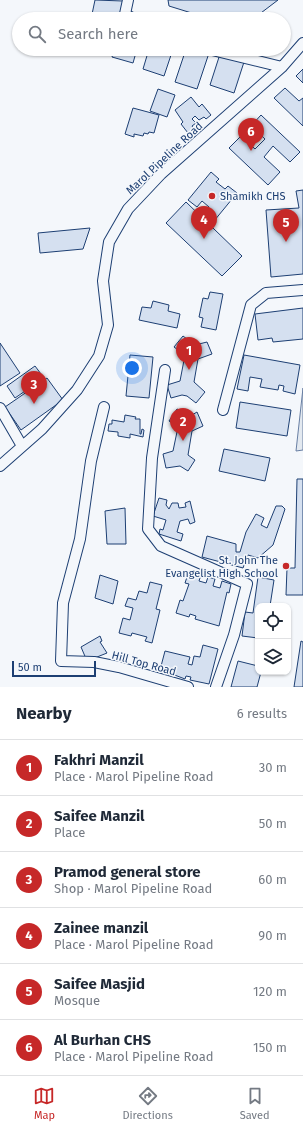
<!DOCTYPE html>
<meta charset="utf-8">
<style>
body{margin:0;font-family:"Fira Sans",sans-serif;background:#f6f6f7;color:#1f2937}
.controls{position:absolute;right:12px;bottom:12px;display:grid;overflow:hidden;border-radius:8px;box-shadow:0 1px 3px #0004}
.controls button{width:36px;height:36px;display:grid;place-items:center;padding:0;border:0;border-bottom:1px solid #e0e1e3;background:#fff;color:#1f2937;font:20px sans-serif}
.scale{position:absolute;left:12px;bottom:10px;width:84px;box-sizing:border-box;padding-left:4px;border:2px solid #1d3f73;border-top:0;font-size:11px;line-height:14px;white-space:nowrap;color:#1d3f73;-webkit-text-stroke:3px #f4f7fb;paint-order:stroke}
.you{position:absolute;left:132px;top:368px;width:14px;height:14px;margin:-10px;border:3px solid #fff;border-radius:50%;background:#1a73e8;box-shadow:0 0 0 6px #1a73e833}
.badge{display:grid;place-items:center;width:26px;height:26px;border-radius:50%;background:#c62828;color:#fff;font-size:13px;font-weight:700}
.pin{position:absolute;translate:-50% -33px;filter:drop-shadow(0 1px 2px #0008)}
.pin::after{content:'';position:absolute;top:21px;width:14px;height:12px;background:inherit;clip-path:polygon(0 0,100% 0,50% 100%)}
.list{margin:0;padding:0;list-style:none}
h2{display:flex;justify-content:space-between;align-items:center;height:52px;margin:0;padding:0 16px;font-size:17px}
h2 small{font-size:13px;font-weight:400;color:#747a83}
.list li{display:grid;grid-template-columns:26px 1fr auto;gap:12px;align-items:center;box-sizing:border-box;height:56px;padding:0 16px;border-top:1px solid #e0e1e3}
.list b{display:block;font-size:15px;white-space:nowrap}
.list p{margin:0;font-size:13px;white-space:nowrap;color:#747a83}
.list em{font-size:13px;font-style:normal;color:#747a83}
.icon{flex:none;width:22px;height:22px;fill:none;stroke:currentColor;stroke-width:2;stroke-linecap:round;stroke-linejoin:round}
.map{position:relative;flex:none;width:303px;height:687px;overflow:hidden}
.search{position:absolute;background:#fff;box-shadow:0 1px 3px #0004;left:12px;right:12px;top:12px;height:44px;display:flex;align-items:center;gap:10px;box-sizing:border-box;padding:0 14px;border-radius:22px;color:#747a83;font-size:15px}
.sheet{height:388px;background:#fff}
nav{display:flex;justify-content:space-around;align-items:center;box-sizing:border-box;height:56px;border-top:1px solid #e0e1e3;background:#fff;font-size:11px;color:#747a83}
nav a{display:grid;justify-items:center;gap:2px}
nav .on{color:#c62828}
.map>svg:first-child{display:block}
.green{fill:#e3e9f0;stroke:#687fa3}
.building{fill:#d5e0f0;stroke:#1d3f73}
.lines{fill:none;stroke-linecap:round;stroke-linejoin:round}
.minor-casing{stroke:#1d3f73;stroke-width:12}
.minor{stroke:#f4f7fb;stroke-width:10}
.poi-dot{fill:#c62828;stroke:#f4f7fb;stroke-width:1.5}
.labels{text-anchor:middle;stroke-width:3;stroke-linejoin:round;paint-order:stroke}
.street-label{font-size:11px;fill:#1d3f73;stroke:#f4f7fb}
.poi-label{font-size:11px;fill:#1d3f73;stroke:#f4f7fb;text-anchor:start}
</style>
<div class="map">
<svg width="303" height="687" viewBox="0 0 303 687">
<rect width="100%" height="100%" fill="#f4f7fb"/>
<!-- green -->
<path class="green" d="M 303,388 L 303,450 L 296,451 Z"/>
<!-- building -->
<path class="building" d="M 95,0 L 123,1 L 120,19 L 91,19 Z
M 168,0 L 278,0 L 253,19 L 211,19 L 169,6 Z
M 114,49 L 137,49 L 133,63 L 112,57 Z
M 149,49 L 173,49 L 164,76 L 143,69 Z
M 186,49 L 196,49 L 209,53 L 197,89 L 175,82 Z
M 220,54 L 244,62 L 234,93 L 210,85 Z
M 303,69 L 303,83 L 296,76 Z
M 285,88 L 299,101 L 303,98 L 303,126 L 274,98 Z
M 158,89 L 175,95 L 167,117 L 150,111 Z
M 191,97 L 199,107 L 202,104 L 211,115 L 206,119 L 204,117 L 199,120 L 195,116 L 192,119 L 196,123 L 192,126 L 194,129 L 188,133 L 181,124 L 183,122 L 175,110 Z
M 133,108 L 159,115 L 154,133 L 149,132 L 148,134 L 144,133 L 143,136 L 134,134 L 134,137 L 125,134 Z
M 261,115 L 300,152 L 290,162 L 273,146 L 264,157 L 280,172 L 268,185 L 229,148 L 241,136 L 255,149 L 265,139 L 251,126 Z
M 211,172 L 219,179 L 216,182 L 225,189 L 228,186 L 237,193 L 214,221 L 204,213 L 209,207 L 202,201 L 197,207 L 188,200 Z
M 303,190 L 303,274 L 271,277 L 266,210 L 299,208 L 296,191 Z
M 186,202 L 242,256 L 222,276 L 166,223 Z
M 90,228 L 83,249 L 40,253 L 38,233 Z
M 210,292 L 223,294 L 216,330 L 201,327 L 203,318 L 199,317 L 203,298 L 208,299 Z
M 153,301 L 169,305 L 168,311 L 180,314 L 177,328 L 139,320 L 142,307 L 151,308 Z
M 303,308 L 303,339 L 273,342 L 272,338 L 258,340 L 255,314 Z
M 183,336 L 191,342 L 199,344 L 207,342 L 212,354 L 198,359 L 194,382 L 205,392 L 196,403 L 187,396 L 182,395 L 171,398 L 167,385 L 180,381 L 185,355 L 174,347 Z
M 0,343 L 20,373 L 0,386 Z
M 130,355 L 153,357 L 149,398 L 126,396 Z
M 244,355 L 300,365 L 295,394 L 283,391 L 284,386 L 279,385 L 278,390 L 260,387 L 262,379 L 250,377 L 248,391 L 237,389 Z
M 35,366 L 44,378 L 15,398 L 7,386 Z
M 47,378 L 63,400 L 21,430 L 5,407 Z
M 240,402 L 291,410 L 287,436 L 236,428 Z
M 177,409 L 192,415 L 197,412 L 203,426 L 192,431 L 188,455 L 195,460 L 188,471 L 180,466 L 166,468 L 163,454 L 173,451 L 178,427 L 169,421 Z
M 125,415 L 136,417 L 135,419 L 140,419 L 140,434 L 141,434 L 142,429 L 144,430 L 143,437 L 130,434 L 130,438 L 118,436 L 118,432 L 108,431 L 109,424 L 112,424 L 112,420 L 124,422 Z
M 224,449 L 270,458 L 265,481 L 219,471 Z
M 297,479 L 303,479 L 303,595 L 286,595 L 287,568 L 295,568 Z
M 159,498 L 167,500 L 166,505 L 169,509 L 172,503 L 178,503 L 179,508 L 186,507 L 185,503 L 190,501 L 195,522 L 190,524 L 188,519 L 180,521 L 177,532 L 183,534 L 181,541 L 159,534 L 160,529 L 163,530 L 166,520 L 153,516 Z
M 276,506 L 282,506 L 285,509 L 273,545 L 258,558 L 248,555 L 243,568 L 202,557 L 207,536 L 236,544 L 236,552 L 240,552 L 246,532 L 256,514 L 264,518 L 261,525 L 267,528 Z
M 125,508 L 126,544 L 107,544 L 105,511 Z
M 189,571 L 201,575 L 199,581 L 206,583 L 208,577 L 215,579 L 213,586 L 220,588 L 222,581 L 231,584 L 229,593 L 227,592 L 219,626 L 195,619 L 196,616 L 190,614 L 189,617 L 176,613 L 180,600 L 183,601 L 189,584 L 185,583 Z
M 100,575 L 118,581 L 113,604 L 95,598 Z
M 258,577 L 274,580 L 270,606 L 258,606 L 258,638 L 242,636 L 245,612 L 253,613 Z
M 150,582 L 162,585 L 156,609 L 160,610 L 152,643 L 145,641 L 147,637 L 132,633 L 131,636 L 119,633 L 123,618 L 130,620 L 133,608 L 125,606 L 128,598 L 136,600 L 139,591 L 147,593 Z
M 100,636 L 102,641 L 100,642 L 107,653 L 87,661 L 81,647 Z
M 301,641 L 303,642 L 303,687 L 294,687 Z
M 203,645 L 218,649 L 209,684 L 190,680 L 191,677 L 186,676 L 185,679 L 172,674 L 172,675 L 165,674 L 166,671 L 160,670 L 165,651 L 190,657 L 188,664 L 192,665 L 194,656 L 200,657 Z
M 238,661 L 258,666 L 258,672 L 261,672 L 257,687 L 231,687 Z"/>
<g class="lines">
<defs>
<path id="minor" d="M 128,0 L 125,14 L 134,19
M 208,49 L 282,67
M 165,370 L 152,458 L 148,529 L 161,546 L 247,584 L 234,635 L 216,687
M 104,407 L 91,461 L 80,539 L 63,603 L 61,661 L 94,662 L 119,667 L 188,687
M 0,408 L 22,446
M 223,410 L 251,305 L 266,293 L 303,290
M 0,466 L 42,429 L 77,390 L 99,356 L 108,325 L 103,281 L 109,242 L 128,209 L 161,174 L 282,67 L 303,43"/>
</defs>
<!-- minor casing -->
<use href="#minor" class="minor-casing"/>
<!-- minor -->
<use href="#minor" class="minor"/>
</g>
<!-- markers -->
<g class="poi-dot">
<circle cx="212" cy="196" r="4"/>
<circle cx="286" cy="566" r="4"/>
</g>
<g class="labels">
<!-- street labels -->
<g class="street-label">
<text transform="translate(164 158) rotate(-43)" y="4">Marol Pipeline Road</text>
<text transform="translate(144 663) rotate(15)" y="4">Hill Top Road</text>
</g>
<!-- poi labels -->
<g class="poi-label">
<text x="220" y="200">Shamikh CHS</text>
<text x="278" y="564" text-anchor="end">St. John The<tspan x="278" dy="13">Evangelist High School</tspan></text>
</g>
</g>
</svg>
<div class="controls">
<button><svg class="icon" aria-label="locate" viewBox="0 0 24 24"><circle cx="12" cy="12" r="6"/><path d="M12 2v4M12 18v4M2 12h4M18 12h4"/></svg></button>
<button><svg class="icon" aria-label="layers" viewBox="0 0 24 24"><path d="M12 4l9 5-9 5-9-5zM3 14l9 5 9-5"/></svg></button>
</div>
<div class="scale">50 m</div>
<div class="you"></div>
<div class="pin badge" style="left:189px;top:370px">1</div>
<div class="pin badge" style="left:183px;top:441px">2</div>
<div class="pin badge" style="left:34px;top:404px">3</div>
<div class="pin badge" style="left:204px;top:239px">4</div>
<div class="pin badge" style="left:286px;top:242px">5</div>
<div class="pin badge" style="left:251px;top:151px">6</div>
<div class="search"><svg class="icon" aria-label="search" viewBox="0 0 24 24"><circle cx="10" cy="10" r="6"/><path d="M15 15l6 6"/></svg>Search here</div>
</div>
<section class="sheet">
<h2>Nearby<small>6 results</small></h2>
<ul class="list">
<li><span class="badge">1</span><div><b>Fakhri Manzil</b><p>Place · Marol Pipeline Road</p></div><em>30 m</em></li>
<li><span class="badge">2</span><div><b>Saifee Manzil</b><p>Place</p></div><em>50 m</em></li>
<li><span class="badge">3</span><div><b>Pramod general store</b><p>Shop · Marol Pipeline Road</p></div><em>60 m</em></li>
<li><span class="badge">4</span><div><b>Zainee manzil</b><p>Place · Marol Pipeline Road</p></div><em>90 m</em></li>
<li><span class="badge">5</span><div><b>Saifee Masjid</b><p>Mosque</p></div><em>120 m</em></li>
<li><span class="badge">6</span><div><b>Al Burhan CHS</b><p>Place · Marol Pipeline Road</p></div><em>150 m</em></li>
</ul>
</section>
<nav>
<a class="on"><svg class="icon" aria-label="map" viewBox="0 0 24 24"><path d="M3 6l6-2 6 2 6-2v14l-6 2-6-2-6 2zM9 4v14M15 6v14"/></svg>Map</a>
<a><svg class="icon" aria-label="directions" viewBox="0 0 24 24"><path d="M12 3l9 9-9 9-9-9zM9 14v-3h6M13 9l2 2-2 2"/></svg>Directions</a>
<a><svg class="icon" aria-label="saved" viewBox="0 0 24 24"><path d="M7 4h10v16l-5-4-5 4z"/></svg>Saved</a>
</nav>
